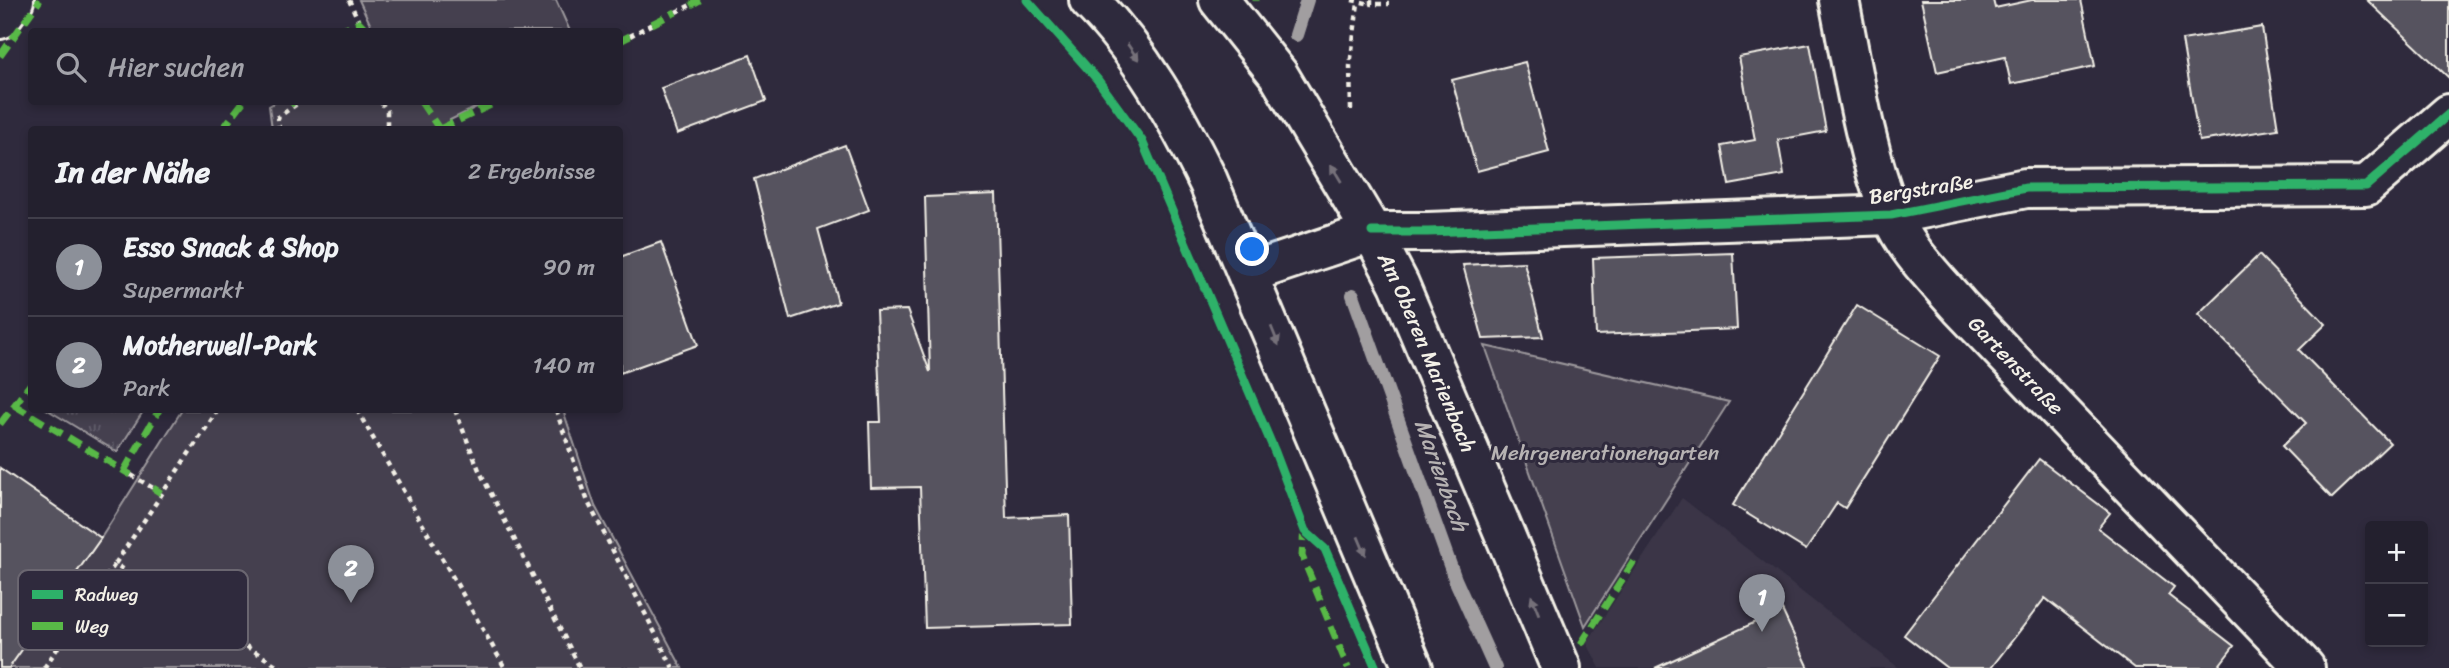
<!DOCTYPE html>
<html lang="de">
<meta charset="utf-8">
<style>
body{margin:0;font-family:Sriracha,sans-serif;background:#2b2836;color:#f1f3f6}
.controls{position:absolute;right:21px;bottom:21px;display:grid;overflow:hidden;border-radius:7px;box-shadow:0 4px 10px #0003}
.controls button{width:63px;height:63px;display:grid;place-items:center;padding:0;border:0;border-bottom:2px solid #403e4a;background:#23202e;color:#f1f3f6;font:35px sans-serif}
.you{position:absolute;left:1253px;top:250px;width:24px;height:24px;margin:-18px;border:5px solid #fff;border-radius:50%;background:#1a73e8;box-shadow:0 0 0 10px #1a73e833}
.badge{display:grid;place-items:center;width:46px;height:46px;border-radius:50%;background:#8c9099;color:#fff;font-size:23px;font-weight:700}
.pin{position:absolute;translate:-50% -58px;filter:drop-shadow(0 2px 4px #0008)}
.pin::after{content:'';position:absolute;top:37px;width:24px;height:21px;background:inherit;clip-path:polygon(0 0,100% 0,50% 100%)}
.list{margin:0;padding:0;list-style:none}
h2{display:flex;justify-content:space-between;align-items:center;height:91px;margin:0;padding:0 28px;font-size:30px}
h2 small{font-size:23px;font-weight:400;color:#a3a3aa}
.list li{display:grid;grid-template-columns:46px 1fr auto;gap:21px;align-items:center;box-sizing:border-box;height:98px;padding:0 28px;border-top:2px solid #403e4a}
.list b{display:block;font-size:26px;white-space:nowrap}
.list p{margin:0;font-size:23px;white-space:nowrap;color:#a3a3aa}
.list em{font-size:23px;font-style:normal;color:#a3a3aa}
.icon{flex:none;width:38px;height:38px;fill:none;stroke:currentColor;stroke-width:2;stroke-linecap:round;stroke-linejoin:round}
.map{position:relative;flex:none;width:2449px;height:668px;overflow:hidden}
.search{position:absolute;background:#23202e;box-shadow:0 4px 10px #0003;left:28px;top:28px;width:595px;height:77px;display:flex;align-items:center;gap:18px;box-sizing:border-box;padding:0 24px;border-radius:7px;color:#a3a3aa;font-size:26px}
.panel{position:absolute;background:#23202e;box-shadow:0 4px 10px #0003;left:28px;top:126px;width:595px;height:287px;border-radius:7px}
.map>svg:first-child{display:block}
.built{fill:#3b3647}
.grass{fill:url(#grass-tufts);stroke:#9c989c;stroke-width:2}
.green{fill:#454050;stroke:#9c989c;stroke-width:2}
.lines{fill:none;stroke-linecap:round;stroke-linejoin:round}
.stream{stroke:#a19ea0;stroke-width:14}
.building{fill:#56525f;stroke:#f4f1e8;stroke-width:2}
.minor-casing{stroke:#f4f1e8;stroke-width:44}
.secondary-casing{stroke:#f4f1e8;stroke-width:44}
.path{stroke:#f4f1e8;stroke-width:4.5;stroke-dasharray:5 5;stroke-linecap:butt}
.minor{stroke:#2f2a3d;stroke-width:38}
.secondary{stroke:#2f2a3d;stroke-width:38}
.quiet{stroke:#58b947;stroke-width:7;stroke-dasharray:14 7;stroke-linecap:butt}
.cycleway-casing{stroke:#2f2a3d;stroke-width:13}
.cycleway{stroke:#2db169;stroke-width:9}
.oneway{fill:#747079}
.labels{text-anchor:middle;stroke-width:6;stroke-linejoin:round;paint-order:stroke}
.street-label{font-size:21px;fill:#f4f1e8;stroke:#2f2a3d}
.park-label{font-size:21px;fill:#b7b3b3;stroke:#2f2a3d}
.water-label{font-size:23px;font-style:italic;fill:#b6b2b2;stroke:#2f2a3d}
.key{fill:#2f2a3d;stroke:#6a6670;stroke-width:2}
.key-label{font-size:19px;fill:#f4f1e8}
</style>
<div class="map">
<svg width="2449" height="668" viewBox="0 0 2449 668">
<defs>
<pattern id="grass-tufts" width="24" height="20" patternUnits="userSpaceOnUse" patternTransform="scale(1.75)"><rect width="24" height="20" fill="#454050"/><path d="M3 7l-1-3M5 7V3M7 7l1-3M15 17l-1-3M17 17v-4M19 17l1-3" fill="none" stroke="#605c69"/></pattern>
</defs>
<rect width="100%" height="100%" fill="#2f2a3d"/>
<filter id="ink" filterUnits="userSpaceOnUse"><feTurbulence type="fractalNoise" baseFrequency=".0143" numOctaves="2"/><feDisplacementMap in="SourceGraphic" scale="14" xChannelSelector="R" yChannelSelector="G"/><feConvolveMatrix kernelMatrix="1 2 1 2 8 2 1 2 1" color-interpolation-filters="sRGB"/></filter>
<g filter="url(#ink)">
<!-- built -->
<path class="built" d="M 1682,498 L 1899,668 L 1600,668 L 1587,643 Z"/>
<!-- grass -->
<path class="grass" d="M 48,410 L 144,410 L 117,452 Z"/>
<!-- green -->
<path class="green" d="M 359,0 L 556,0 L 570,31 L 368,31 L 372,28 Z
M 276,102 L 487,102 L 450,120 L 454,129 L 272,129 L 269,106 Z
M 1485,346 L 1729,402 L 1585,626 Z
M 182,410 L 563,410 L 595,506 L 682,668 L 9,668 L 101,538 Z"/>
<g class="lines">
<!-- stream -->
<path class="stream" d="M 1296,35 L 1307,0
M 1353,295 L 1455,579 L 1495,668"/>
</g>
<!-- building -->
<path class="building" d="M 1921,0 L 1993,0 L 1995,8 L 2032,0 L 2081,0 L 2095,66 L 2011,84 L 2005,57 L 1937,72 Z
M 2367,0 L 2449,0 L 2449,78 Z
M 2262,27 L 2278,129 L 2199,141 L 2182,40 Z
M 1810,44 L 1826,131 L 1778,140 L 1784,175 L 1729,185 L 1722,146 L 1755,140 L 1739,57 Z
M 750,55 L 766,101 L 677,134 L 661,88 Z
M 1525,62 L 1549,152 L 1477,171 L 1452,80 Z
M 845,145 L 869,210 L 818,229 L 838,303 L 790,319 L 754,179 Z
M 996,194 L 1006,518 L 1069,515 L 1072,624 L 925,628 L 920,487 L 871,488 L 869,422 L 881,422 L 876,311 L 907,310 L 930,372 L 925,197 Z
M 661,242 L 698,345 L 620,373 L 620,257 Z
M 1733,253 L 1737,329 L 1596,335 L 1593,258 Z
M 2259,255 L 2326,324 L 2299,350 L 2390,443 L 2332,498 L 2282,446 L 2306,423 L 2198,314 Z
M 1524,262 L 1543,337 L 1483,339 L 1463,265 Z
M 1857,305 L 1940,356 L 1845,508 L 1837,503 L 1806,550 L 1733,505 Z
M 2039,459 L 2110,513 L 2098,528 L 2174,587 L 2168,595 L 2234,646 L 2217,668 L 2135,668 L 2045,598 L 1991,668 L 1947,668 L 1904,635 Z
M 0,468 L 101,538 L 9,668 L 0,668 Z
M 1782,610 L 1809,668 L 1655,668 Z"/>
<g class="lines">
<defs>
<g id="minor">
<path id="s1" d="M 1839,0 C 1853,70 1864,147 1890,213 C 1905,249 1936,279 1960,307 L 2305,668"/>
<path d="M 1372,232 L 1428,232 L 1891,215 L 2026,188 L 2366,186 L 2449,114"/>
</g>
<g id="secondary">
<path d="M 1089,0 C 1141,52 1176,116 1208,181 L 1413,668"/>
<path id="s2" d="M 1219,0 L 1278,74 L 1372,232 L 1399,284 L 1561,668"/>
<path d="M 0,19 L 14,0"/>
<path d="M 1249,273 L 1372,232"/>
</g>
</defs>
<!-- minor casing -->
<use href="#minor" class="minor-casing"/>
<!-- secondary casing -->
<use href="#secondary" class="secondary-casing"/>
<!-- path -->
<path class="path" d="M 349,0 L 359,22
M 1352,0 L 1371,4
M 1371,0 L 1371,4 L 1389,4
M 676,12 L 691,5
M 630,36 L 652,24
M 381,102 L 387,111 L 387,130
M 1351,110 L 1350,66 L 1358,3
M 279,130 L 278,117 L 300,102
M 218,410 L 115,564 L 281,668
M 357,410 L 505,668
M 455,410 L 479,470 L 580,668
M 556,410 L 588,502 L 673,668
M 131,475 L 153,488
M 44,668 L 115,564"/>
<!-- minor -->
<use href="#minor" class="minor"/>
<!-- secondary -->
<use href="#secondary" class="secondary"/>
<!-- quiet -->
<path class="quiet" d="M 1256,1 L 1256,0
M 691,5 L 700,0
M 652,24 L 676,12
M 336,32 L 359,22 L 369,32
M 620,41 L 630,36
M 0,56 L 40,0
M 292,102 L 295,105
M 421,102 L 440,130
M 440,129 L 497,102
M 222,130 L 243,102
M 14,405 L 131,475
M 0,424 L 32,382
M 124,471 L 159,410
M 153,488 L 161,493
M 1304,527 L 1302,556 L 1348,668
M 1581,644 L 1636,558"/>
<defs>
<path id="cycleway" d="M 1027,0 L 1097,79 L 1142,141 L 1275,452 L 1305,531 L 1325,549 L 1376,668
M 1372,232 L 1428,232 L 1891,215 L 2026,188 L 2366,186 L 2449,114"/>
</defs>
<!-- cycleway casing -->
<use href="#cycleway" class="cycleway-casing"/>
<!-- cycleway -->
<use href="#cycleway" class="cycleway"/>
</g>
<!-- one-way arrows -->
<defs><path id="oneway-solid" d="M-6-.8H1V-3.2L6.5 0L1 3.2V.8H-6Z" transform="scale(1.75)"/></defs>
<g class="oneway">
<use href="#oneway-solid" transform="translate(1133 52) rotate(55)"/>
<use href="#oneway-solid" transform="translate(1336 173) rotate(-121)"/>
<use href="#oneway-solid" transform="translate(1275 336) rotate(68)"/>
<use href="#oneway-solid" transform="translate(1362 546) rotate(67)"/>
<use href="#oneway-solid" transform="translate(1535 605) rotate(-112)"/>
</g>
</g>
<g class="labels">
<!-- street labels -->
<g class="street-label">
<text transform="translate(1921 189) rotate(-9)" y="7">Bergstraße</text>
<text dy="7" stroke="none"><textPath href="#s2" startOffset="411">Am Oberen Marienbach</textPath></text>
<text dy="7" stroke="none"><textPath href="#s1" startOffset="418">Gartenstraße</textPath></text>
</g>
<!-- park labels -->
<g class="park-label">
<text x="1605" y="460">Mehrgenerationengarten</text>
</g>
<!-- water labels -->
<g class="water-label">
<text transform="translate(1442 475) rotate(70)" y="8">Marienbach</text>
</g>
</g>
<!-- legend -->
<rect x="18" y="570" width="230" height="80" rx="10" class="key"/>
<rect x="32" y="590" width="31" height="9" fill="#2db169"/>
<rect x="32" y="622" width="31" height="8" fill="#58b947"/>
<g class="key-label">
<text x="75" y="601">Radweg</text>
<text x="75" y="633">Weg</text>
</g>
</svg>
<div class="controls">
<button>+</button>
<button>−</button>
</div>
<div class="you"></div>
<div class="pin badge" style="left:1762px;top:632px">1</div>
<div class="pin badge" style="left:351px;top:603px">2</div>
<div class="search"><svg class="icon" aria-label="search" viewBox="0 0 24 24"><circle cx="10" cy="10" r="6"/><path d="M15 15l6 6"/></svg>Hier suchen</div>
<section class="panel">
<h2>In der Nähe<small>2 Ergebnisse</small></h2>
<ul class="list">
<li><span class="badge">1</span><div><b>Esso Snack &amp; Shop</b><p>Supermarkt</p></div><em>90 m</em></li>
<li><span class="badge">2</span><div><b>Motherwell-Park</b><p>Park</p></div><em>140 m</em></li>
</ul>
</section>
</div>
